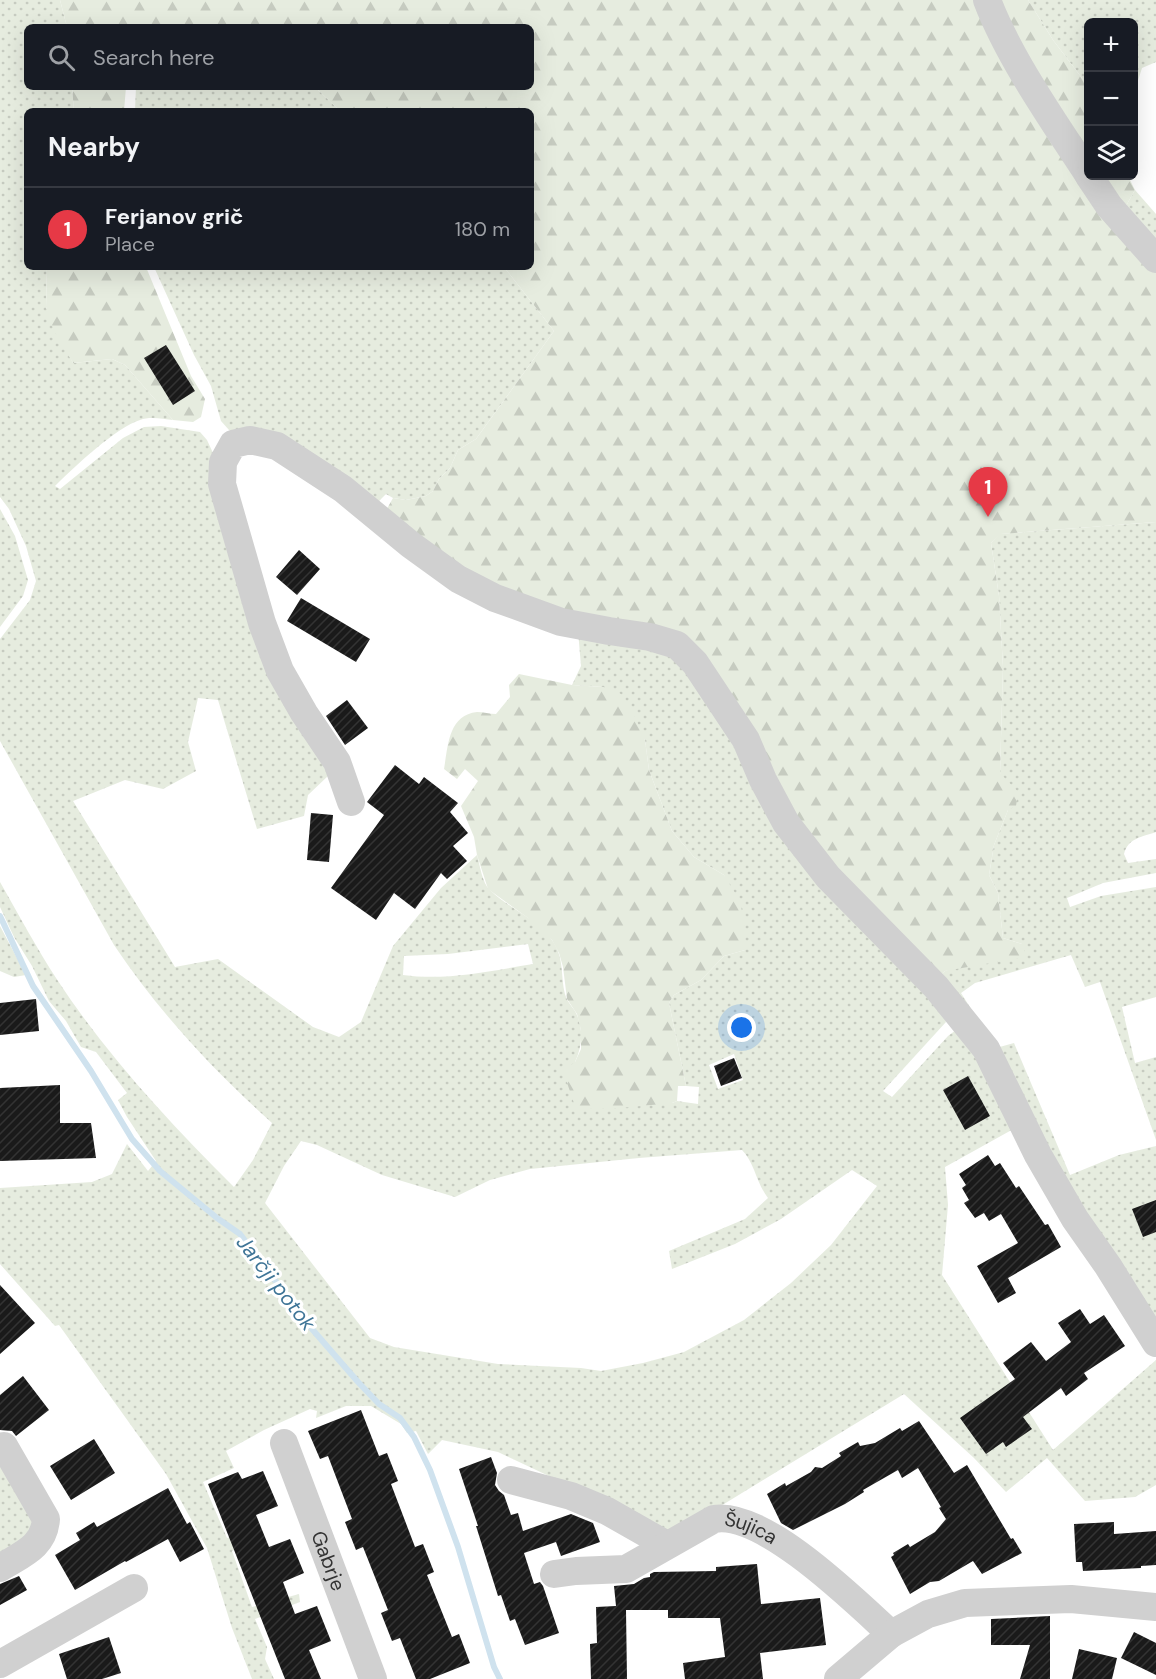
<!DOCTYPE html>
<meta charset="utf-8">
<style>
body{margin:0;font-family:"DM Sans",sans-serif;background:#20242c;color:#f1f3f6}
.controls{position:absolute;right:18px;top:18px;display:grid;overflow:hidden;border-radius:9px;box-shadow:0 6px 24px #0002}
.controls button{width:54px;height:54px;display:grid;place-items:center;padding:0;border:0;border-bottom:2px solid #363941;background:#171b24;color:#f1f3f6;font:30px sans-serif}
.you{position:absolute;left:742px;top:1028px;width:21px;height:21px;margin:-15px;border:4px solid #fff;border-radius:50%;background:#1a73e8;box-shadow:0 0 0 9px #1a73e833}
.badge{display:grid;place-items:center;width:39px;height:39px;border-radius:50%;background:#e63946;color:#fff;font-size:20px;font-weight:700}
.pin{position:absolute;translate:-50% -50px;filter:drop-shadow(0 2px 3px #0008)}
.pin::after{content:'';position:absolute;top:32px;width:21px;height:18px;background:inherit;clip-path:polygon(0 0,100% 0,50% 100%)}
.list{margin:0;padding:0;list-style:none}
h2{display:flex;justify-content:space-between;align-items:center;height:78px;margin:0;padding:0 24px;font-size:26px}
h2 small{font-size:20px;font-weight:400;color:#9ea1a6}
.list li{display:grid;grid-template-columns:39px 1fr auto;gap:18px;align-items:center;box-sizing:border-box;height:84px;padding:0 24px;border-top:2px solid #363941}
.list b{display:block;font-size:22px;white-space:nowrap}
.list p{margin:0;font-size:20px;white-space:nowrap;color:#9ea1a6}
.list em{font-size:20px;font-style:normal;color:#9ea1a6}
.icon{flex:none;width:33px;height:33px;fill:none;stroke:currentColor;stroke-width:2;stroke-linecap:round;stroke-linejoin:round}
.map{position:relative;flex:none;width:1156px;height:1679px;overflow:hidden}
.search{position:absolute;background:#171b24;box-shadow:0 6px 24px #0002;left:24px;top:24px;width:510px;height:66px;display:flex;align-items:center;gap:15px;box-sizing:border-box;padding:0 21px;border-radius:9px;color:#9ea1a6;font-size:22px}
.panel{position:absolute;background:#171b24;box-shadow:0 6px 24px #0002;left:24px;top:108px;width:510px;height:162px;border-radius:9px}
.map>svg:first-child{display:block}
.grass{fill:url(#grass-dots);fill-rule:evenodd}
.forest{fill:url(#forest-firs)}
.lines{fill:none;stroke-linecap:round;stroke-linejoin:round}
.stream{stroke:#cfe2ee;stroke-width:6}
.building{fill:url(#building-hatch)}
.minor{stroke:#d0d0d0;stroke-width:28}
.labels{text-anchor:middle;stroke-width:6;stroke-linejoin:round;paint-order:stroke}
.street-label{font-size:20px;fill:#333;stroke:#fff}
.water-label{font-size:21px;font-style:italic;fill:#3f7597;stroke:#fff}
</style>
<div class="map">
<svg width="1156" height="1679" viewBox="0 0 1156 1679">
<defs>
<pattern id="grass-dots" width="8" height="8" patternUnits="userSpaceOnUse" patternTransform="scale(1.5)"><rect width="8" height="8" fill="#e6ecdf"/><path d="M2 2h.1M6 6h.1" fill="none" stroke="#c6cbc0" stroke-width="1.8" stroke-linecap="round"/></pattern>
<pattern id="forest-firs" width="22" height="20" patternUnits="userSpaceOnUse" patternTransform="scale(1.5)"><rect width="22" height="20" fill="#e6ecdf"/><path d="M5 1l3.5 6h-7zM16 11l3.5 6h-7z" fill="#c6cbc0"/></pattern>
<pattern id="building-hatch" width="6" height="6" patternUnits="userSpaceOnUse" patternTransform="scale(1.5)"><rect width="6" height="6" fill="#1a1a1a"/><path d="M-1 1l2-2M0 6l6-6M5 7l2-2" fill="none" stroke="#333"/></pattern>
</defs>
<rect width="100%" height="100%" fill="#fff"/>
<!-- grass -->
<path class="grass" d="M 0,0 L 60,0 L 67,27 L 27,27 L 27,87 L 72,87 L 74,111 L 27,111 L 27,267 L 47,267 L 46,307 L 73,363 L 112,359 L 125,365 L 173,420 C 163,419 150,416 140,420 C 117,427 74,467 55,486 L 60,489 L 123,438 L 144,427 L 161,426 L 200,432 L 207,440 L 213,453 L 222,514 L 330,759 L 328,776 L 308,795 L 304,816 L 257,829 L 218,700 L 198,698 L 188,742 L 196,771 L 163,789 L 125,780 L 73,801 L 175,967 L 218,959 L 313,1027 L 339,1037 L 361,1022 L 393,946 L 441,888 L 477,855 C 480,865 482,883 490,890 C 509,909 539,919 554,943 C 565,961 560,979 566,997 C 568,1003 573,1007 576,1013 C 584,1029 582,1047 575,1062 L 672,1103 L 677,1101 L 698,1104 L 699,1087 L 686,1086 L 669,1003 L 674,995 L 701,980 L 724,956 L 745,950 L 724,875 L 694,857 L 672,831 L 649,770 L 645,740 L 603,687 L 572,685 L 581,666 L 578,631 L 676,652 L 937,996 L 946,1022 L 883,1091 L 892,1097 L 948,1036 L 956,1030 L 963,1029 L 1017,1127 L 945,1167 L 948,1205 L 942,1275 L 1053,1450 L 1156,1360 L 1156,1485 L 1135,1497 L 1085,1501 L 1047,1458 L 1006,1492 L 974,1458 L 904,1394 L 724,1504 L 672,1534 L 498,1452 L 442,1440 L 428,1454 L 416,1431 L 407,1433 L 401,1424 L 371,1406 L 346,1406 L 316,1418 L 317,1411 L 310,1409 L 264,1430 L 226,1451 L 234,1468 L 203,1482 L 227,1538 L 251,1529 L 257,1540 L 232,1551 L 252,1607 L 299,1594 L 300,1602 L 255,1619 L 267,1647 L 265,1659 L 274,1679 L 252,1679 L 232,1628 L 207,1548 L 166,1474 L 59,1325 L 55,1326 L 0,1264 L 0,1188 L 92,1182 L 112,1174 L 127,1144 L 148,1171 L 156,1161 L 127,1117 L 118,1100 L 127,1093 L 96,1052 L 81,1047 L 66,1021 L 49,1001 L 32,966 L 14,937 L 0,907 L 0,882 C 19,915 37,949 58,981 C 108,1057 170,1123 234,1187 L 253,1160 L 272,1123 C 212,1069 159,1012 114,945 L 0,741 L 0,639 L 30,600 L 36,581 L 26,546 L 9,509 L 0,497 ZM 528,944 L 533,964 C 491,971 445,981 403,975 L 404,956 L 448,954 ZM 734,1054 L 743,1080 L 718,1089 L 709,1065 ZM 301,1141 L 317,1145 L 382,1175 L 455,1197 L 490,1180 L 530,1169 L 639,1158 L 742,1150 C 755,1163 756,1183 768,1198 L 745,1219 L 669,1251 L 672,1269 L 735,1244 L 781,1219 L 852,1170 L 877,1186 L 831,1245 L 791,1283 L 744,1320 L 684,1352 L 643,1363 L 601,1371 L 581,1368 L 498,1364 L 394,1347 L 370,1338 L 265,1203 L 284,1166 Z
M 1028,0 L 1156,0 L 1156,62 L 1142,68 L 1134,93 L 1134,22 L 1088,22 L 1088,86 L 1053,40 Z
M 136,87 L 315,87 L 340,111 L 135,111 Z
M 1135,190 L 1156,214 L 1156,249 L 1123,211 Z
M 154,267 L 504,267 L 554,331 L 476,439 L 458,450 L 450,468 L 439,479 L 433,491 L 426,496 L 406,500 L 393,498 L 386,494 L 374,506 L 229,430 L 221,421 L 211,386 L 194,355 Z
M 0,509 L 15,536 L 28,580 L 23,596 L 0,627 Z
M 1156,522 L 1156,832 C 1142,837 1128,838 1124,854 L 1128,863 L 1156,859 L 1156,873 L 1103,883 L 1067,898 L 1070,907 L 1101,896 L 1156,887 L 1156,997 L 1122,1007 L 1135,1063 L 1156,1057 L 1156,1140 L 1100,982 L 1085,987 L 1071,955 L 975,983 L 961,993 L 996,1048 L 1014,1043 L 1070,1175 L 1119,1155 L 1156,1146 L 1156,1329 L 936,979 L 945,971 L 1022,944 L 1003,938 L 998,893 L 989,875 L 994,845 L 1008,810 L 1000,773 L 1003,667 L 999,596 L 991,543 L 1000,534 Z
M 0,926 L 26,975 L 14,977 L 0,971 Z
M 0,1458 L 40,1526 L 0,1560 Z"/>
<!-- forest -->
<path class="forest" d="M 60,0 L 981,0 L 1156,271 L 1156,522 L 1001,534 L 991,543 L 999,596 L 1003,667 L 1000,773 L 1018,792 L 1016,806 L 1008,810 L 994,845 L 989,875 L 998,893 L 1003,938 L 1022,944 L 1025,952 L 1019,958 L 945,971 L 936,979 L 835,876 L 693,652 L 504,597 L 384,514 L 393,498 L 406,500 L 426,496 L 433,491 L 439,479 L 450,468 L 458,450 L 476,439 L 554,331 L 504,267 L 531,267 L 531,111 L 340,111 L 315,87 L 531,87 L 531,27 L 67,27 Z
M 994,0 L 1028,0 L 1053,40 L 1088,86 L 1088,164 Z
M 72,87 L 126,87 L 124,111 L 74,111 Z
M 1096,176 L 1128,176 L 1135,190 L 1123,211 Z
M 47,267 L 146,267 L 191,376 L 205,399 L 201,417 L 193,422 L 173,420 L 125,365 L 112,359 L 73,363 L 54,331 L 46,307 Z
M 519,674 L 572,685 L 603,687 L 621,694 L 632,710 L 645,740 L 649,770 L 672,831 L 694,857 L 724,875 L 740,901 L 745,927 L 745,950 L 724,956 L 701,980 L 674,995 L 669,1003 L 686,1086 L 678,1086 L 677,1101 L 672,1103 L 620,1108 L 576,1109 L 563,1071 L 575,1062 L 581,1049 L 581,1030 L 577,1014 L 567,999 L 563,967 L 559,953 L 552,940 L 528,918 L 488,889 L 477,855 L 474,837 L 461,806 L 478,781 L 465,769 L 457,779 L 444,769 C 448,747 448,715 477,712 C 483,712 490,714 496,714 L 510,697 L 509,685 Z"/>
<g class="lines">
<!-- stream -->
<path class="stream" d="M 0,916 L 33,986 L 91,1071 L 132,1139 L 160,1171 L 217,1218 L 240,1234 L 312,1329 L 358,1382 L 379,1404 L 400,1418 L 414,1437 L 430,1470 L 458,1547 L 494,1667 L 500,1679"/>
</g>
<!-- building -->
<path class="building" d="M 166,345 L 195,391 L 173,405 L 144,358 Z
M 299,550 L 320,569 L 297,595 L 276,577 Z
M 301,598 L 370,639 L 356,662 L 287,621 Z
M 347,700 L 368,728 L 345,745 L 326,716 Z
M 395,765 L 419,784 L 424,777 L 458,803 L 450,812 L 468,833 L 453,846 L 467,861 L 447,879 L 441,873 L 415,909 L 394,893 L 376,920 L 331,888 L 384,815 L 367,802 Z
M 311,813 L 333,815 L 329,862 L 307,860 Z
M 36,999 L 39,1031 L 0,1035 L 0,1003 Z
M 734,1058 L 742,1078 L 721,1086 L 714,1066 Z
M 968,1076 L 990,1116 L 965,1130 L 943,1090 Z
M 60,1085 L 60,1123 L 91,1123 L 96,1158 L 0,1161 L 0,1088 Z
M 988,1155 L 995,1166 L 1000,1163 L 1016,1188 L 1019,1186 L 1045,1225 L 1048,1224 L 1061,1247 L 1008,1278 L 1016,1293 L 998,1303 L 977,1266 L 1018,1243 L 1001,1214 L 989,1221 L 984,1213 L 975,1218 L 964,1203 L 969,1200 L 962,1188 L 966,1185 L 959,1174 Z
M 1156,1200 L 1156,1232 L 1143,1237 L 1132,1209 Z
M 0,1285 L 35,1323 L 0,1354 Z
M 1080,1309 L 1090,1324 L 1104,1315 L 1125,1346 L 1084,1373 L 1088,1379 L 1066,1396 L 1061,1388 L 1023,1417 L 1032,1429 L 1006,1447 L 1003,1442 L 986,1454 L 960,1418 L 1015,1379 L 1003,1363 L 1031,1342 L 1046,1361 L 1071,1342 L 1058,1323 Z
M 23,1376 L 49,1410 L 16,1436 L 12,1431 L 0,1430 L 0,1395 Z
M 361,1410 L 379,1456 L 387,1453 L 398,1481 L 391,1484 L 415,1547 L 423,1544 L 434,1572 L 427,1575 L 452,1637 L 459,1634 L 470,1663 L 430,1679 L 416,1679 L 400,1638 L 392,1641 L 381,1613 L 388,1610 L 363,1547 L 356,1550 L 345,1522 L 352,1519 L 328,1456 L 320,1459 L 308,1431 Z
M 919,1421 L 954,1473 L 967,1465 L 1011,1539 L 1013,1538 L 1022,1553 L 982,1574 L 973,1561 L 939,1581 L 930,1582 L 910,1594 L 891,1557 L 894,1555 L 893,1553 L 908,1544 L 910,1547 L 935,1532 L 946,1519 L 939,1508 L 941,1507 L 918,1468 L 902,1478 L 898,1470 L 863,1490 L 864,1492 L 845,1504 L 793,1530 L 781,1523 L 767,1494 L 785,1483 L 786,1486 L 811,1472 L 815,1467 L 822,1468 L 841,1456 L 839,1453 L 858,1442 L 860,1446 L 875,1443 L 900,1428 L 902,1431 Z
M 94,1439 L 115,1473 L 71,1500 L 50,1466 Z
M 491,1457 L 497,1473 L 495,1485 L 499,1491 L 504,1495 L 511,1515 L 518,1513 L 523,1531 L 571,1514 L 593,1523 L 600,1542 L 561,1556 L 556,1542 L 524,1553 L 534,1584 L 540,1582 L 543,1586 L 559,1633 L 525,1645 L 515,1619 L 510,1621 L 501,1595 L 498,1596 L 476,1526 L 478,1526 L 459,1469 Z
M 263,1471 L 278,1506 L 256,1515 L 269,1547 L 290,1539 L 304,1573 L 283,1582 L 295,1614 L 317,1606 L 331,1641 L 309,1650 L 321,1679 L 285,1679 L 208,1484 L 238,1472 L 242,1479 Z
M 168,1488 L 187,1524 L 190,1522 L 204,1549 L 180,1562 L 168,1539 L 126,1562 L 125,1561 L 75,1590 L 55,1555 L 80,1540 L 76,1533 L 94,1522 L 97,1527 Z
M 1114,1522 L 1114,1534 L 1156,1531 L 1156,1565 L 1141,1566 L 1141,1568 L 1083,1571 L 1082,1562 L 1076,1562 L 1074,1524 Z
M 757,1564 L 761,1604 L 820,1598 L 826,1645 L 760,1653 L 763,1679 L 685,1679 L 683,1663 L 725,1657 L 720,1618 L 668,1618 L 668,1610 L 626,1610 L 627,1679 L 591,1679 L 590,1644 L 597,1643 L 596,1607 L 616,1606 L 614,1586 L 634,1584 L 644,1578 L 650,1577 L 650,1574 L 654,1572 L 716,1571 L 716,1567 Z
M 19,1576 L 27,1590 L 0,1605 L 0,1584 Z
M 1050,1616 L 1050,1679 L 1020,1679 L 1030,1645 L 991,1645 L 991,1619 Z
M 1134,1632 L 1156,1643 L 1156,1675 L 1121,1658 Z
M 109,1637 L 121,1673 L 102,1679 L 67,1679 L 59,1654 Z
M 1079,1649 L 1117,1658 L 1112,1679 L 1072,1679 Z"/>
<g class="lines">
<!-- minor -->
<g class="minor">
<path d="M 987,0 C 1009,58 1054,122 1088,174"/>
<path d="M 1089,176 L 1109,206 L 1156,259"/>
<path d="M 351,802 L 337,762 L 304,713 L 280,671 L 262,623 L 222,484 L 223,462 L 233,444 L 250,440 L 277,446 L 343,489 L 411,545 L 458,579 L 495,598 L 561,622 L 609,631 L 650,637 L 677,645 L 695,663 L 746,740 L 763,780 L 786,823 L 828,877 L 936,987 L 986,1049 L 1038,1155 L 1075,1219 L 1108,1266 L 1156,1343"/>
<path id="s1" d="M 284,1443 L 373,1679"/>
<path d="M 511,1480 L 571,1496 L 607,1511 L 667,1545"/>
<path d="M 0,1568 C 22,1554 44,1547 46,1519 L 4,1446"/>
<path id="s2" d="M 554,1574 L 576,1571 L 626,1569 L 714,1519 C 763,1510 855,1601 891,1634"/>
<path d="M 0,1664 L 134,1588"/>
<path d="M 838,1679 L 891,1634 L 928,1614 L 965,1603 L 1071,1599 L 1156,1607"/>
</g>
</g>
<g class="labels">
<!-- street labels -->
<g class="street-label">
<text dy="7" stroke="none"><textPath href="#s2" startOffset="212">Šujica</textPath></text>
<text dy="7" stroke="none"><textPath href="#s1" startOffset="126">Gabrje</textPath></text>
</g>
<!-- water labels -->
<g class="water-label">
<text transform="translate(276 1283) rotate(52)" y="7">Jarčji potok</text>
</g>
</g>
</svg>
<div class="controls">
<button>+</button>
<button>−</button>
<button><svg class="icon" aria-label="layers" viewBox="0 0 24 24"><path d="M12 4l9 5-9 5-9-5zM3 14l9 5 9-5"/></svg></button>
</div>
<div class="you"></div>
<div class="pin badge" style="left:988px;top:517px">1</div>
<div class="search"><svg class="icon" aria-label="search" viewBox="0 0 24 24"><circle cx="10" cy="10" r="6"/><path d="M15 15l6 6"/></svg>Search here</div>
<section class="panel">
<h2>Nearby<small></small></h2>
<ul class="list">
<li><span class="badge">1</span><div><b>Ferjanov grič</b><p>Place</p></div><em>180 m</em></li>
</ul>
</section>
</div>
